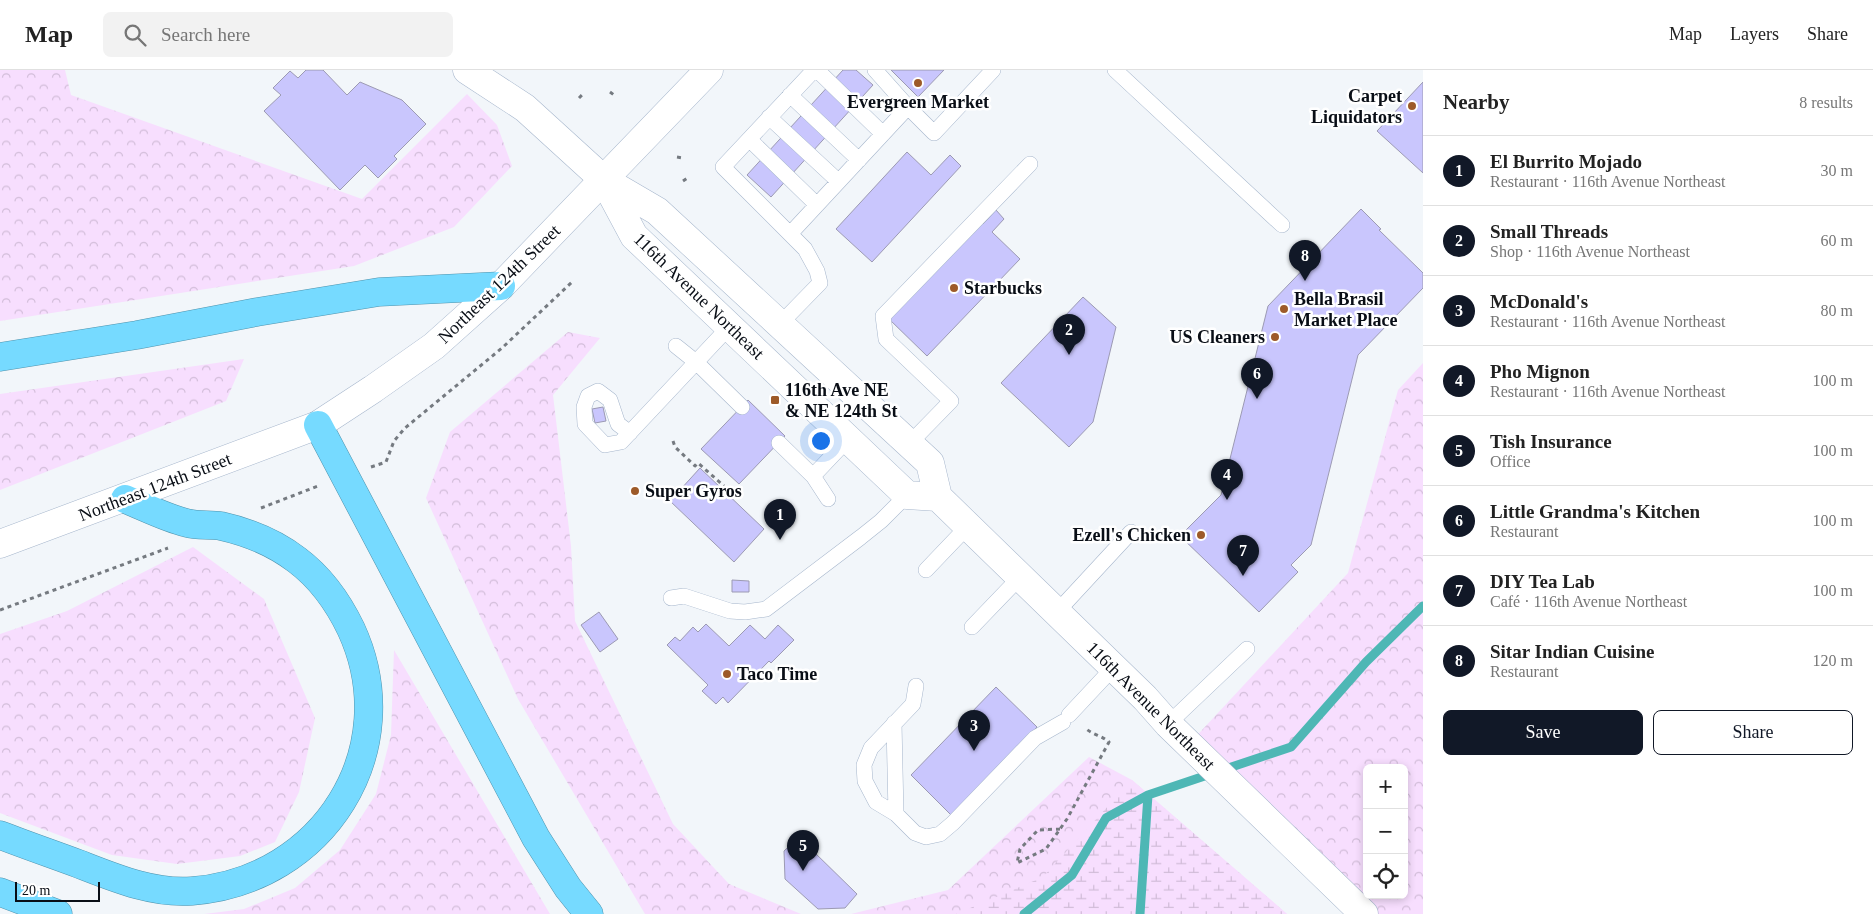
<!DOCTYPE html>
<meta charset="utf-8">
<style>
body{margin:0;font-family:Georgia,serif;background:#f2f2f2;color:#222}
.controls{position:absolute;right:15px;bottom:15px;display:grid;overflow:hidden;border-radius:8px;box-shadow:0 2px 8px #0003}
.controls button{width:45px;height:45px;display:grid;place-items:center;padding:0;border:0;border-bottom:1px solid #e0e0e0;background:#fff;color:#222;font:25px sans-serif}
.scale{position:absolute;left:15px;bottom:12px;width:85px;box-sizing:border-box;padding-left:5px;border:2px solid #090e16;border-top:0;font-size:14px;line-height:18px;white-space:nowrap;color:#090e16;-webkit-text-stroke:4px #fff;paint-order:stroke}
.you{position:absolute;left:820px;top:370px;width:18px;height:18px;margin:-12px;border:4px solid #fff;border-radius:50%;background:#1a73e8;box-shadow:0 0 0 8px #1a73e833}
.badge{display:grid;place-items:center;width:32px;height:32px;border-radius:50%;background:#111827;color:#fff;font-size:16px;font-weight:700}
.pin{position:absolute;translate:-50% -41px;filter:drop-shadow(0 1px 2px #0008)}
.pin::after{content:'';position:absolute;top:26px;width:18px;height:15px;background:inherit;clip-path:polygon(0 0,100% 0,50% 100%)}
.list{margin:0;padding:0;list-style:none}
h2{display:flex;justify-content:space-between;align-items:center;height:65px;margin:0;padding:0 20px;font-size:21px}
h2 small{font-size:16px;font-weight:400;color:#767676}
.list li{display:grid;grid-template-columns:32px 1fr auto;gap:15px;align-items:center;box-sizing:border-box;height:70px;padding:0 20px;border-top:1px solid #e0e0e0}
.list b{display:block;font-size:19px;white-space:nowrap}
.list p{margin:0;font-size:16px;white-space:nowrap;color:#767676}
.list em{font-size:16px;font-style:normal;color:#767676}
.actions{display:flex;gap:10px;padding:15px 20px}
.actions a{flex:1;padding:11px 0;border:1px solid #111827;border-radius:8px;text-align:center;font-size:18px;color:#111827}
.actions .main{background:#111827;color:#fff}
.icon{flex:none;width:28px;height:28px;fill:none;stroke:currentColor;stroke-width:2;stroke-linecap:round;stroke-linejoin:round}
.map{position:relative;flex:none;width:1423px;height:844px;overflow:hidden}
header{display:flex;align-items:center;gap:30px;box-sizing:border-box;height:70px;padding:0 25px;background:#fff;border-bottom:1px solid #e0e0e0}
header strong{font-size:24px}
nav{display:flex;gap:28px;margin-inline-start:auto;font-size:18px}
.search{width:350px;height:45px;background:#f2f2f2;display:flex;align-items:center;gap:12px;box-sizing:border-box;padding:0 18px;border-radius:8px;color:#767676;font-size:19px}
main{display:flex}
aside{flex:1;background:#fff}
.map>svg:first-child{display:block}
.forest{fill:url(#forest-crowns);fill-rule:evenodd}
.wetland{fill:url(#wetland-marsh)}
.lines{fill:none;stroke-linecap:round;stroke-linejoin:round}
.stream{stroke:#4eb7b5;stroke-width:9}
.building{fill:#c9c6fd;stroke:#9c9ab3}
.service-casing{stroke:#a6b6cc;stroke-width:16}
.minor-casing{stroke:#a6b6cc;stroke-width:29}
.tertiary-casing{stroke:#a6b6cc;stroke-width:29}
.secondary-casing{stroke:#a6b6cc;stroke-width:29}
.motorway-casing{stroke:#5093ad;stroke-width:29}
.path{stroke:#757a80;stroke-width:3;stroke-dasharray:4 4;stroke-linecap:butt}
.service{stroke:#fff;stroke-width:15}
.minor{stroke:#fff;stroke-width:28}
.tertiary{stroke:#fff;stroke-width:28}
.secondary{stroke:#fff;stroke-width:28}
.motorway{stroke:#76daff;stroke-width:28}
.poi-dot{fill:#9d5a29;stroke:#fff;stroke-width:2}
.labels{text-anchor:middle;stroke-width:5;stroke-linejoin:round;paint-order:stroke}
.poi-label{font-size:18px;font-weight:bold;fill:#090e16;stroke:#fff;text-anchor:start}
.street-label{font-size:18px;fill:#090e16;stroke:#fff}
</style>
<header>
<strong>Map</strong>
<div class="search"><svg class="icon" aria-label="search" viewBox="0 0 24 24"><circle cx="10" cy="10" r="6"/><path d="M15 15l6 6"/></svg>Search here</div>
<nav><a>Map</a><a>Layers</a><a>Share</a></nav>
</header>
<main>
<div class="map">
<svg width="1423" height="844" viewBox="0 0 1423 844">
<defs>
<pattern id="forest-crowns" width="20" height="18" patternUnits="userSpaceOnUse" patternTransform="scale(1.25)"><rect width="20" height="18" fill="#f7defe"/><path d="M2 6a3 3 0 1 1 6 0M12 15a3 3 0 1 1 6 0" fill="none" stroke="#d2bdd9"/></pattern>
<pattern id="wetland-marsh" width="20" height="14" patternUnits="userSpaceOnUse" patternTransform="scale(1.25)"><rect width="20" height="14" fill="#f7defe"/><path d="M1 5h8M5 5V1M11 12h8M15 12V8" fill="none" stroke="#d2bdd9"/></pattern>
</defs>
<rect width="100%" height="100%" fill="#f2f6fa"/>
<!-- forest -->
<path class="forest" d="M 0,0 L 65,0 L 71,25 L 362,129 L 467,24 L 497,55 L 512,96 L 454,157 L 354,196 L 0,251 Z
M 568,262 L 600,268 L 553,325 L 571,476 L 575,551 L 673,754 L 729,814 L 801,844 L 645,844 L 518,629 L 426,428 L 450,362 Z
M 244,289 L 226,331 L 0,420 L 0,324 Z
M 1423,293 L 1423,844 L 1364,844 L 1189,674 L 1348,503 L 1398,320 ZM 1367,698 L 1404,698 L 1404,825 L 1367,825 Z
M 193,477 L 264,529 L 315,648 L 299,722 L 275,772 L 240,786 L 177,794 L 112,785 L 0,743 L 0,564 L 67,541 Z
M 394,580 L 550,844 L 204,844 L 244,839 L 295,818 L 340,780 L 376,724 L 391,665 Z
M 1089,687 L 1132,710 L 1287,844 L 851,844 L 948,820 Z"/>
<!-- wetland -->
<path class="wetland" d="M 1132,710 L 1287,844 L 956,844 L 1043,807 Z"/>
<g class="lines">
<!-- stream -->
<path class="stream" d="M 1024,844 L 1072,805 L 1106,748 L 1148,725 L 1291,677 L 1366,592 L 1423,536
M 1140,844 L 1148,725"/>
</g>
<!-- building -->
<path class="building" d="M 306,0 L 323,0 L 347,25 L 360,12 L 402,30 L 426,54 L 394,86 L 397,89 L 378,108 L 365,95 L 340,120 L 264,41 L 281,25 L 273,18 L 290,1 L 298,8 Z
M 843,0 L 856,0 L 873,15 L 771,127 L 747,105 Z
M 891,0 L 944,0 L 918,27 Z
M 1423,12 L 1423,103 L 1377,61 Z
M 907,82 L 931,105 L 950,85 L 961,96 L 872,192 L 836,159 Z
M 1361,139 L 1381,159 L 1379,160 L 1423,203 L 1423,218 L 1358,285 L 1311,475 L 1291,495 L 1298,502 L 1259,542 L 1180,466 L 1221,425 L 1268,236 Z
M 996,140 L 1004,149 L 992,162 L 1020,189 L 927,286 L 888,248 L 981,151 L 983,154 Z
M 1083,227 L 1116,257 L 1093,352 L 1069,377 L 1001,313 Z
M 748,330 L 785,366 L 739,414 L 701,379 Z
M 603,337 L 606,351 L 595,353 L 592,339 Z
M 700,398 L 764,459 L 734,492 L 670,431 Z
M 732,510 L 749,511 L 749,522 L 732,522 Z
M 599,542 L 618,569 L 600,582 L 581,555 Z
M 706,554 L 729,576 L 750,555 L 765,569 L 778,555 L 794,570 L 771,593 L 769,591 L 728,633 L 723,627 L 716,634 L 702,621 L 708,615 L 667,575 L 675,567 L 680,571 L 693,557 L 698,562 Z
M 996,617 L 1037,657 L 951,745 L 911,705 Z
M 797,769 L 801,769 L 804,773 L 801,779 L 808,785 L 812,780 L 857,824 L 845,838 L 818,839 L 785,809 L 784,781 Z"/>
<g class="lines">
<defs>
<path id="service" d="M 817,0 L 883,64
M 1115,0 L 1282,155
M 790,25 L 859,90
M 908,37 L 934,63 L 993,0
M 769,47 L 838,111
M 749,69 L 817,135
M 790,164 L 908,37 L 875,0
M 780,254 L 820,213 L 817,201 L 805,179 L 723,97 L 814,0
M 676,276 L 696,292 L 742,337
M 630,363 L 618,354 L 610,330 L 598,321 L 588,326 L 584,337 L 585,354 L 605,375 L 621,372 L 729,257
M 779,373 L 813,406 L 848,369
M 909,374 L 951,331 L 886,269 L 883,246 L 1030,94
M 813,406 L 828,429
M 926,500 L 968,456
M 671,528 L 684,526 L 730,541 L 745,542 L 766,539 L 861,467 L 881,451 L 907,425
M 1056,543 L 1131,462
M 972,557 L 1020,507
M 916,616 L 913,634 L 871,678 L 864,695 L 865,711 L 876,732 L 896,744 L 915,763 L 926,767 L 940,764 L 953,753 L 1035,668 L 1063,652
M 1069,645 L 1113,598
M 894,653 L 896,744
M 1168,654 L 1247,579"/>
<path id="minor" d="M 467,0 L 525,38 L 604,110"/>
<path id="tertiary" d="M 604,110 L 657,141 L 930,393 L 938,427 L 1145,628 L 1168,654 L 1364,844
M 604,110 L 634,166 L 907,425 L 938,427"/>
<path id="secondary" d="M 0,474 L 318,355 L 373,319 L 434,276 L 501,216 L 709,0"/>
<path id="motorway" d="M 0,287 L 137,265 L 257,242 L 379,222 L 501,216
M 318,355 L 536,768 L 568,818 L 589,844
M 0,765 C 26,775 52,784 79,794 C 115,808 153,824 192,821 C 323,811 407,680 351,559 C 338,532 321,508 297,490 C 275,473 248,462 221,456 C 210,454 198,456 187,453 C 166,448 145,437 125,429
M 0,822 L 58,844"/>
</defs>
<!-- service casing -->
<use href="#service" class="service-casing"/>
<!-- minor casing -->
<use href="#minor" class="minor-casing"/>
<!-- tertiary casing -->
<use href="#tertiary" class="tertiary-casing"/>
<!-- secondary casing -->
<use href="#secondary" class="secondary-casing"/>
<!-- motorway casing -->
<use href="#motorway" class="motorway-casing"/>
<!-- path -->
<path class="path" d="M 610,22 L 614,25
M 579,28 L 582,25
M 677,87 L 683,88
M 683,111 L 689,107
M 673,371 L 675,377 L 695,396 L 698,393 L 724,416
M 371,397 L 386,392 L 394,371 L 405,358 L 502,278 L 572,212
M 261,438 L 318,416
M 0,540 L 168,478
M 1060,759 L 1038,760 L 1020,779 L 1017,793 L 1046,779 L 1067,749 L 1109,672 C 1101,665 1093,665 1085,658"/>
<!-- service -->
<use href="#service" class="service"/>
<!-- minor -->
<use href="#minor" class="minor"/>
<!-- tertiary -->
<use href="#tertiary" class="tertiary"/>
<!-- secondary -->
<use href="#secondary" class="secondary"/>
<!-- motorway -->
<use href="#motorway" class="motorway"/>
</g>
<!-- markers -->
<g class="poi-dot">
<circle cx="918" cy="13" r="5"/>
<circle cx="1412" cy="36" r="5"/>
<circle cx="954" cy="218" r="5"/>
<circle cx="1284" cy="239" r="5"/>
<circle cx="1275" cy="267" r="5"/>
<rect x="770" y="325" width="10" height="10" rx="2.5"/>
<circle cx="635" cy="421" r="5"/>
<circle cx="1201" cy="465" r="5"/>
<circle cx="727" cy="604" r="5"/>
</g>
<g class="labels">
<!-- poi labels -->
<g class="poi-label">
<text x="1402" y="32" text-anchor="end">Carpet<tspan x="1402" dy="21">Liquidators</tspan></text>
<text x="918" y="38" text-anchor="middle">Evergreen Market</text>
<text x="964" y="224">Starbucks</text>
<text x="1294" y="235">Bella Brasil<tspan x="1294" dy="21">Market Place</tspan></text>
<text x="1265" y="273" text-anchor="end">US Cleaners</text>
<text x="785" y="326">116th Ave NE<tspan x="785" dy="21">&amp; NE 124th St</tspan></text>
<text x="645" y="427">Super Gyros</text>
<text x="1191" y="471" text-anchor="end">Ezell's Chicken</text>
<text x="737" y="610">Taco Time</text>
</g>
<!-- street labels -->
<g class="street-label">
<text transform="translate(499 214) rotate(-44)" y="6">Northeast 124th Street</text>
<text transform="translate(699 226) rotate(44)" y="6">116th Avenue Northeast</text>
<text transform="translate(155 417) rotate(-21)" y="6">Northeast 124th Street</text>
<text transform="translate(1151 636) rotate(45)" y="6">116th Avenue Northeast</text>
</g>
</g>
</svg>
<div class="controls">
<button>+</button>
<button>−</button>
<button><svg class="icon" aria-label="locate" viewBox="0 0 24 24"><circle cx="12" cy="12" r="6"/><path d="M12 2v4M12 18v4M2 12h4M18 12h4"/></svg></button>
</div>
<div class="scale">20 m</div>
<div class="you"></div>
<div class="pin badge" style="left:780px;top:470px">1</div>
<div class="pin badge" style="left:1069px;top:285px">2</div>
<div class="pin badge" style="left:974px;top:681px">3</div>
<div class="pin badge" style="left:1227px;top:430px">4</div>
<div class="pin badge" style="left:803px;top:801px">5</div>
<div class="pin badge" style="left:1257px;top:329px">6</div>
<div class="pin badge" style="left:1243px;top:506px">7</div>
<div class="pin badge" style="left:1305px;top:211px">8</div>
</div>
<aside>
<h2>Nearby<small>8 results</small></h2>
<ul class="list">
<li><span class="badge">1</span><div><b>El Burrito Mojado</b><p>Restaurant · 116th Avenue Northeast</p></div><em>30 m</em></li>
<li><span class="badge">2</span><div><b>Small Threads</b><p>Shop · 116th Avenue Northeast</p></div><em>60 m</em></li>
<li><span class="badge">3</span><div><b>McDonald's</b><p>Restaurant · 116th Avenue Northeast</p></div><em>80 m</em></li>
<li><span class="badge">4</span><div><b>Pho Mignon</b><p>Restaurant · 116th Avenue Northeast</p></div><em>100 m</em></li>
<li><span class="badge">5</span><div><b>Tish Insurance</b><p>Office</p></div><em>100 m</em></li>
<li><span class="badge">6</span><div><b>Little Grandma's Kitchen</b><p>Restaurant</p></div><em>100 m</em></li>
<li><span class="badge">7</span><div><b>DIY Tea Lab</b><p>Café · 116th Avenue Northeast</p></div><em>100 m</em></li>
<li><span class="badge">8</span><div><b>Sitar Indian Cuisine</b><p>Restaurant</p></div><em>120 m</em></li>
</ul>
<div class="actions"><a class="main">Save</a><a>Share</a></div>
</aside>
</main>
